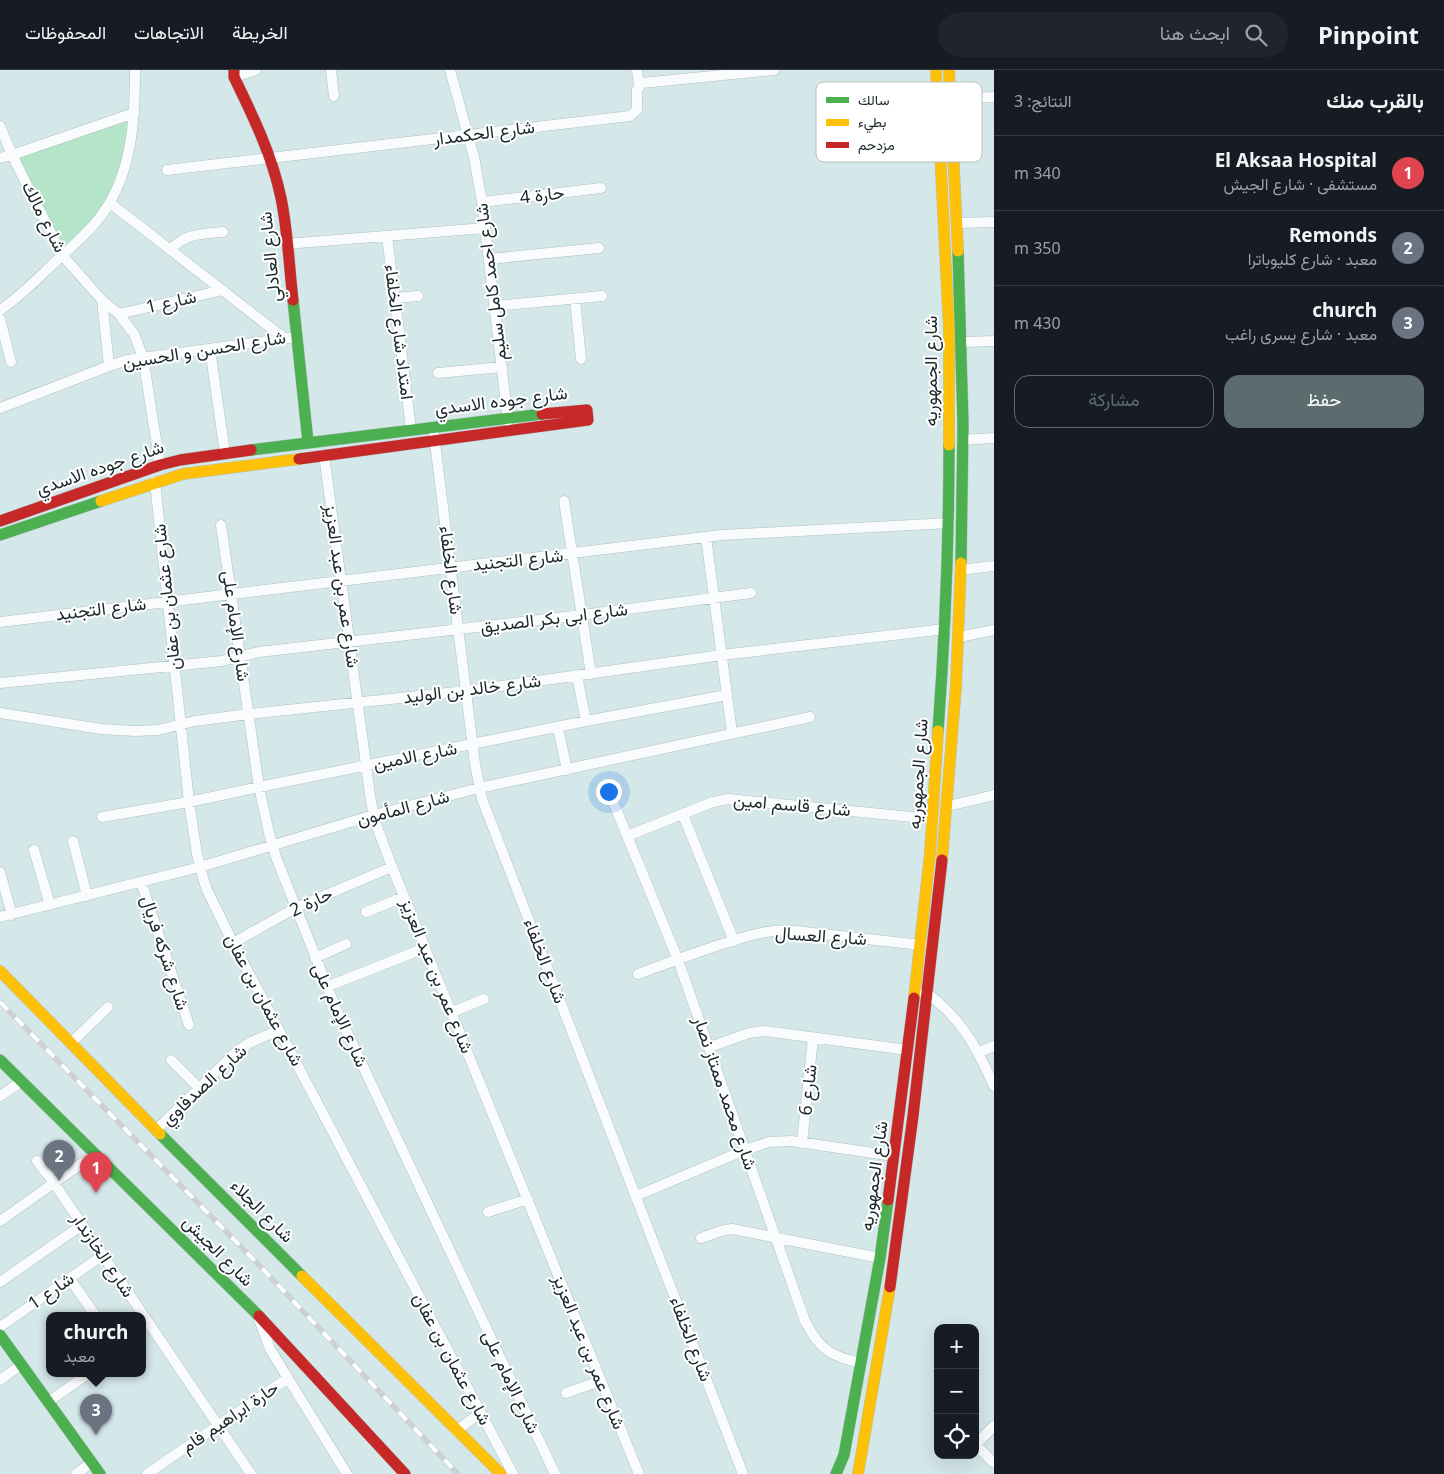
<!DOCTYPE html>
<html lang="ar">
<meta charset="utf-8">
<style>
body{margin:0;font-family:"Noto Sans",Vazirmatn,sans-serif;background:#20242c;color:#f1f3f6;direction:rtl}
.controls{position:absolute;right:15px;bottom:15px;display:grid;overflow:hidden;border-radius:10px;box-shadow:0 5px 20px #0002}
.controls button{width:45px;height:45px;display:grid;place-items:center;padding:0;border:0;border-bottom:1px solid #363941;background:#171b24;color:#f1f3f6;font:25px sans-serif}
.you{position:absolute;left:608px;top:721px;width:18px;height:18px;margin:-12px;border:4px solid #fff;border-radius:50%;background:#1a73e8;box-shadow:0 0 0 8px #1a73e833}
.badge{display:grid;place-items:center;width:32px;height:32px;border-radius:50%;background:#5c6c6e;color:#fff;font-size:16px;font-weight:700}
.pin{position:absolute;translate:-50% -41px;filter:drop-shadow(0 1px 2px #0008)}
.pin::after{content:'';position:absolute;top:26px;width:18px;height:15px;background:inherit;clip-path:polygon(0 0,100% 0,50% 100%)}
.popup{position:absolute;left:46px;top:1242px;width:100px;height:65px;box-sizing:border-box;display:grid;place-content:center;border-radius:10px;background:#171b24;filter:drop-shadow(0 1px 4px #0005);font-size:16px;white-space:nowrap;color:#9ea1a6}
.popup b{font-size:19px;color:#f1f3f6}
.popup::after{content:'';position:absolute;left:50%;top:100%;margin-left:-10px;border:10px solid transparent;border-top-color:#171b24}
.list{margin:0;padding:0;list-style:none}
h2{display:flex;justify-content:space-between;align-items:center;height:65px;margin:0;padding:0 20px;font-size:21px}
h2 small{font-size:16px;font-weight:400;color:#9ea1a6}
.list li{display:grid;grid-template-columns:32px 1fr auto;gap:15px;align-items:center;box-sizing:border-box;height:75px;padding:0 20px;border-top:1px solid #363941}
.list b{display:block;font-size:19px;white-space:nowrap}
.list p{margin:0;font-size:16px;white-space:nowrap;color:#9ea1a6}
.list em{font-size:16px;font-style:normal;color:#9ea1a6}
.actions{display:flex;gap:10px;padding:15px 20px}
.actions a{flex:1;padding:11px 0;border:1px solid #5c6c6e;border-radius:15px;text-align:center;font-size:18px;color:#5c6c6e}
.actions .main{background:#5c6c6e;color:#fff}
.icon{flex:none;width:28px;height:28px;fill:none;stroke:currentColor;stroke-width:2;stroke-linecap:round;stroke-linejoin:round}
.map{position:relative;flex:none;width:994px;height:1404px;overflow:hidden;direction:ltr}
header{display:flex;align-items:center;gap:30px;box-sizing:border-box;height:70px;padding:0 25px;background:#171b24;border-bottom:1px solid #363941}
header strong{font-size:24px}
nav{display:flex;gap:28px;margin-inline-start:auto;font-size:18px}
.search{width:350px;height:45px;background:#20242c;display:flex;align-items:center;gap:12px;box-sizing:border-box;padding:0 18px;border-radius:28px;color:#9ea1a6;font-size:19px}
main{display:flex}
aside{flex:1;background:#171b24}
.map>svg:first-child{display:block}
.green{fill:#b5e5c8}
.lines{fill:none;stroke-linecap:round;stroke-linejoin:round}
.street-casing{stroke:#b2c1c2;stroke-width:11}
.fast-casing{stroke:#b2c1c2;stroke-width:12}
.slow-casing{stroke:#b2c1c2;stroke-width:12}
.jam-casing{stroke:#b2c1c2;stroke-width:12}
.street{stroke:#f9fbfc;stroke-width:10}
.fast{stroke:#4caf50;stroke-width:11}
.slow{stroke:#ffc107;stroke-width:11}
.jam{stroke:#c62828;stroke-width:11}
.rail-casing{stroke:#ccd2d3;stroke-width:5.5}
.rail{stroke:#fff;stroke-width:4;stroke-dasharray:11;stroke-linecap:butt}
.labels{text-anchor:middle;stroke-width:4;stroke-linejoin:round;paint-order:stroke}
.street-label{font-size:18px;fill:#1c292b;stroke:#fff}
.key{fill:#fff;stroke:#bbbfbf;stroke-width:1}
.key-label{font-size:14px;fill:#1c292b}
</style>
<header>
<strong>Pinpoint</strong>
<div class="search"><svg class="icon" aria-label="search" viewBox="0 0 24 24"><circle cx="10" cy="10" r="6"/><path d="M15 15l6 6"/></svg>ابحث هنا</div>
<nav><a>الخريطة</a><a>الاتجاهات</a><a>المحفوظات</a></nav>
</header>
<main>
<aside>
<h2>بالقرب منك<small>النتائج: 3</small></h2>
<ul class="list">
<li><span class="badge" style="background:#e0444e">1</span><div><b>El Aksaa Hospital</b><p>مستشفى · شارع الجيش</p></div><em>340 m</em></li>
<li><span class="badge" style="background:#6b7280">2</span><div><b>Remonds</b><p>معبد · شارع كليوباترا</p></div><em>350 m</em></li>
<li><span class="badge" style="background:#6b7280">3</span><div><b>church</b><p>معبد · شارع يسرى راغب</p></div><em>430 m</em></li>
</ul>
<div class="actions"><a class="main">حفظ</a><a>مشاركة</a></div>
</aside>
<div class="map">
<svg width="994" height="1404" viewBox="0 0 994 1404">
<rect width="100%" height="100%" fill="#d4e7e9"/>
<!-- green -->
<path class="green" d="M 133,45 L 126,79 L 110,130 L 63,184 L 13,86 Z"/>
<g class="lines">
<defs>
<path id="street" d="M 331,0 L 334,26
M 450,0 L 474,87 L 482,132 L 508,351
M 637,0 L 639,15
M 234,7 L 256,0
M 951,29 L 994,27
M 0,56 L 12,85 L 62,185 L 102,230 L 119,244 L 134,264 L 143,287 L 160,395
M 0,88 L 12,85 L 134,43
M 167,100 L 630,46 L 637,40 L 637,20 L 642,13 L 774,0
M 482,132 L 601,118
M 110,133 L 284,268
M 958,153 L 994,152
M 387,166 L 411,359
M 286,174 L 485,158
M 170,180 C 186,163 201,164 223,162
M 489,189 L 599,178
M 395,228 L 418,226
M 575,229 L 581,289
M 102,230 L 109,296
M 494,236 L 602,226
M 0,240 C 20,227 37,209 55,192 C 71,177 90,162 103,143 C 132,103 135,48 135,0
M 119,244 L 223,220
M 0,249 L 11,292
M 962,272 L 994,271
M 210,279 L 225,383
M 438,303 L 502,297
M 0,338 L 109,296 L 127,290 L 296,267
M 434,365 L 475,694 L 482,729 L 743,1404
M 962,370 L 994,368
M 324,385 L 371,732 L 376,754 L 392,797 L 639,1404
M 155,412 L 189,732 L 197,784 L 203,808 L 207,820 L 233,873 L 513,1404
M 564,431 L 591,604
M 221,455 L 259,717 L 269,763 L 276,787 L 337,941 L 555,1404
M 706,467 L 732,663
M 960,500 L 994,496
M 0,552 L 722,465 L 949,453
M 959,567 L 994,560
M 577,606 L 586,651
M 0,613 L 222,591 L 259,582 L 582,545 L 751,523
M 0,643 L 101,659 L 135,661 L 158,660 L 195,651 L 249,644 L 466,621 L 722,585 L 945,559
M 558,658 L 567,700
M 612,729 L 678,890 L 805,1251 C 820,1280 830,1286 861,1293
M 948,736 L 994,725
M 683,745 L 734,871
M 102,747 L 189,732 L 259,717 L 586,651 L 727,625
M 627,766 L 713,732 L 728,729 L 932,749
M 73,771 L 87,826
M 34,780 L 50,835
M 0,802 L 12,845
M 141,812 L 189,955
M 366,842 L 404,827
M 0,847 L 200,797 L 374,745 L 479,718 L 810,647
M 233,873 L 295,838 L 392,797
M 315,888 L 346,874
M 638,904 C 665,894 692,884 719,875 C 745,867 768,858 795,861 L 921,875
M 326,917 L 425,878
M 924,923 C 931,924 935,930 940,934 C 966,956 980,985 994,1016
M 452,942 L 484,929
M 71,973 L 108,937
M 710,977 L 749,963 L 765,961 L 908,980
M 979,982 L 994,976
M 171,990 L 199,1018
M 0,1026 L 22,1011
M 156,1060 L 236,982 L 251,972 L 279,960
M 802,1073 L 813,968
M 37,1091 L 54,1113 L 251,1404
M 636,1126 L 745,1080 L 769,1072 L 791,1071 L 894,1086
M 488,1142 L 528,1129
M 0,1151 L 95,1084
M 701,1168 L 724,1160 L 732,1159 L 880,1188
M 69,1208 L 96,1246
M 0,1212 L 82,1155
M 259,1249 L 270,1279 L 347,1404
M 0,1257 L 103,1185
M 0,1310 L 21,1295
M 566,1323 L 600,1311
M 48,1332 L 88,1304
M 456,1361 L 480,1343
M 975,1374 L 994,1393
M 976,1374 L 994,1356
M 76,1404 L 92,1392
M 147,1404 L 288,1308"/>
<path id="fast" d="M 958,181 L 963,354 L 961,493
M 293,230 L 308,372
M 251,380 L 542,344
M 0,465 L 101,431
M 938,661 C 945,566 949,471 949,375
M 0,990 L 259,1246
M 160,1064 L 302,1206
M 0,1265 L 100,1404
M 836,1404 L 844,1385 L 880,1188 L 888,1130"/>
<path id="slow" d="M 936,0 L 949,260 L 949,375
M 949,0 L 958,181
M 101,431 L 183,404 L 299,389
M 942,790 L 956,616 L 961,493
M 0,901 L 160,1064
M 914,928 L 930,784 L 938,661
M 302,1206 L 501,1404
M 858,1404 L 890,1217"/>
<path id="jam" d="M 234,0 L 234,7 C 253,46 272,85 281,128 C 288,162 289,196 293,230
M 299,389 L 588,350 L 587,340 L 542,344
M 0,451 L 160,395 L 180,390 L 251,380
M 888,1130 L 914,928
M 890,1217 L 913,1046 L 942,790
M 259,1246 L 405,1404"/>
</defs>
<!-- street casing -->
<use href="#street" class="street-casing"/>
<!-- fast casing -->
<use href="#fast" class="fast-casing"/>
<!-- slow casing -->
<use href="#slow" class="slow-casing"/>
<!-- jam casing -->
<use href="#jam" class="jam-casing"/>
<!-- street -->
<use href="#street" class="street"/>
<!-- fast -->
<use href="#fast" class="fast"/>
<!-- slow -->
<use href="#slow" class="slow"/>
<!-- jam -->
<use href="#jam" class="jam"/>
<defs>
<path id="rail" d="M 0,932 L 258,1194 L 458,1404"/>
</defs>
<!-- rail casing -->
<use href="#rail" class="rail-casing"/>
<!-- rail -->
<use href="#rail" class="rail"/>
</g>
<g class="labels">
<!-- street labels -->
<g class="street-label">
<text transform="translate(484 63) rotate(-7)" y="6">شارع الحكمدار</text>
<text transform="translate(542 125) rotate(-7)" y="6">حارة 4</text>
<text transform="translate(44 147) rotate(63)" y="6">شارع مالك</text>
<text transform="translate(270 187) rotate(-96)" y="6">شارع العادلي</text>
<text transform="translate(491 212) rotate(-97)" y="6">شارع احمد كامل سليم</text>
<text transform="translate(171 232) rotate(-13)" y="6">شارع 1</text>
<text transform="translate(399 262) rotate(83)" y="6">امتداد شارع الخلفاء</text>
<text transform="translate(204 280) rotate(-9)" y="6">شارع الحسن و الحسين</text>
<text transform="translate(931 301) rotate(-90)" y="6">شارع الجمهوريه</text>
<text transform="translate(501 331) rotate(-7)" y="6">شارع جوده الاسدي</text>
<text transform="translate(100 398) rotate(-19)" y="6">شارع جوده الاسدي</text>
<text transform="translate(518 490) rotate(-6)" y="6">شارع التجنيد</text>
<text transform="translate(451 500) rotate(83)" y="6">شارع الخلفاء</text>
<text transform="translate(342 516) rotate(82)" y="6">شارع عمر بن عبد العزيز</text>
<text transform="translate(167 527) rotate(-96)" y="6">شارع عثمان بن عفان</text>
<text transform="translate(101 539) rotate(-7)" y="6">شارع التجنيد</text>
<text transform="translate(554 548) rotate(-7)" y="6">شارع ابى بكر الصديق</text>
<text transform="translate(236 556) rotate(82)" y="6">شارع الإمام على</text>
<text transform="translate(472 619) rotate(-7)" y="6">شارع خالد بن الوليد</text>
<text transform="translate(415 686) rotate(-11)" y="6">شارع الامين</text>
<text transform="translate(918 704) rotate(-86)" y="6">شارع الجمهوريه</text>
<text transform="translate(792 735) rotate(5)" y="6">شارع قاسم امين</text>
<text transform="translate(403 738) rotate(-15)" y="6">شارع المأمون</text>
<text transform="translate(311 832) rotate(-25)" y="6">حارة 2</text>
<text transform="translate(821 866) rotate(4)" y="6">شارع العسال</text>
<text transform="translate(165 883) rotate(72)" y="6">شارع شركه فريال</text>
<text transform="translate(545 891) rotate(69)" y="6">شارع الخلفاء</text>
<text transform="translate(437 906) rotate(68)" y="6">شارع عمر بن عبد العزيز</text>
<text transform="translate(264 930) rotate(62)" y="6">شارع عثمان بن عفان</text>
<text transform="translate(340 945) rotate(66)" y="6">شارع الإمام على</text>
<text transform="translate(204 1015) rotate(-43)" y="6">شارع الصدفاوي</text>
<text transform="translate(808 1020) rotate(-84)" y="6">شارع 6</text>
<text transform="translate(725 1023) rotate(71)" y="6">شارع محمد ممتاز نصار</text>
<text transform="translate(874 1106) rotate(-82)" y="6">شارع الجمهوريه</text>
<text transform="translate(262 1141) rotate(45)" y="6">شارع الجلاء</text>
<text transform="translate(218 1181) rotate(45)" y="6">شارع الجيش</text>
<text transform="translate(103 1185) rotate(56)" y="6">شارع الخازندار</text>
<text transform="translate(51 1221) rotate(-35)" y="6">شارع 1</text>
<text transform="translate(691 1269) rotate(69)" y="6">شارع الخلفاء</text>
<text transform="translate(589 1282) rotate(68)" y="6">شارع عمر بن عبد العزيز</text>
<text transform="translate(452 1289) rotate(62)" y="6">شارع عثمان بن عفان</text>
<text transform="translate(511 1312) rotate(65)" y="6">شارع الإمام على</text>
<text transform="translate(230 1347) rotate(-34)" y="6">حارة ابراهيم فام</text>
</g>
</g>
<!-- legend -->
<rect x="816" y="12" width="166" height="80" rx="8" class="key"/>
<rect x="826" y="27" width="23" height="6" fill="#4caf50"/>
<rect x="826" y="49" width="23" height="7" fill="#ffc107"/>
<rect x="826" y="72" width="23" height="6" fill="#c62828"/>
<g class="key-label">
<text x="858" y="35">سالك</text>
<text x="858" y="57">بطيء</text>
<text x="858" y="80">مزدحم</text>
</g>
</svg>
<div class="controls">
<button>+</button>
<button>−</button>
<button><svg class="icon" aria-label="locate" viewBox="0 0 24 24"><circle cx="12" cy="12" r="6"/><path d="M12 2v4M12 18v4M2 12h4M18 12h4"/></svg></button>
</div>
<div class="you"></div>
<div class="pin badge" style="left:96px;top:1123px;background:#e0444e">1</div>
<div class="pin badge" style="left:59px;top:1111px;background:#6b7280">2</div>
<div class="pin badge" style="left:96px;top:1365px;background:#6b7280">3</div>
<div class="popup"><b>church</b>معبد</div>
</div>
</main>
